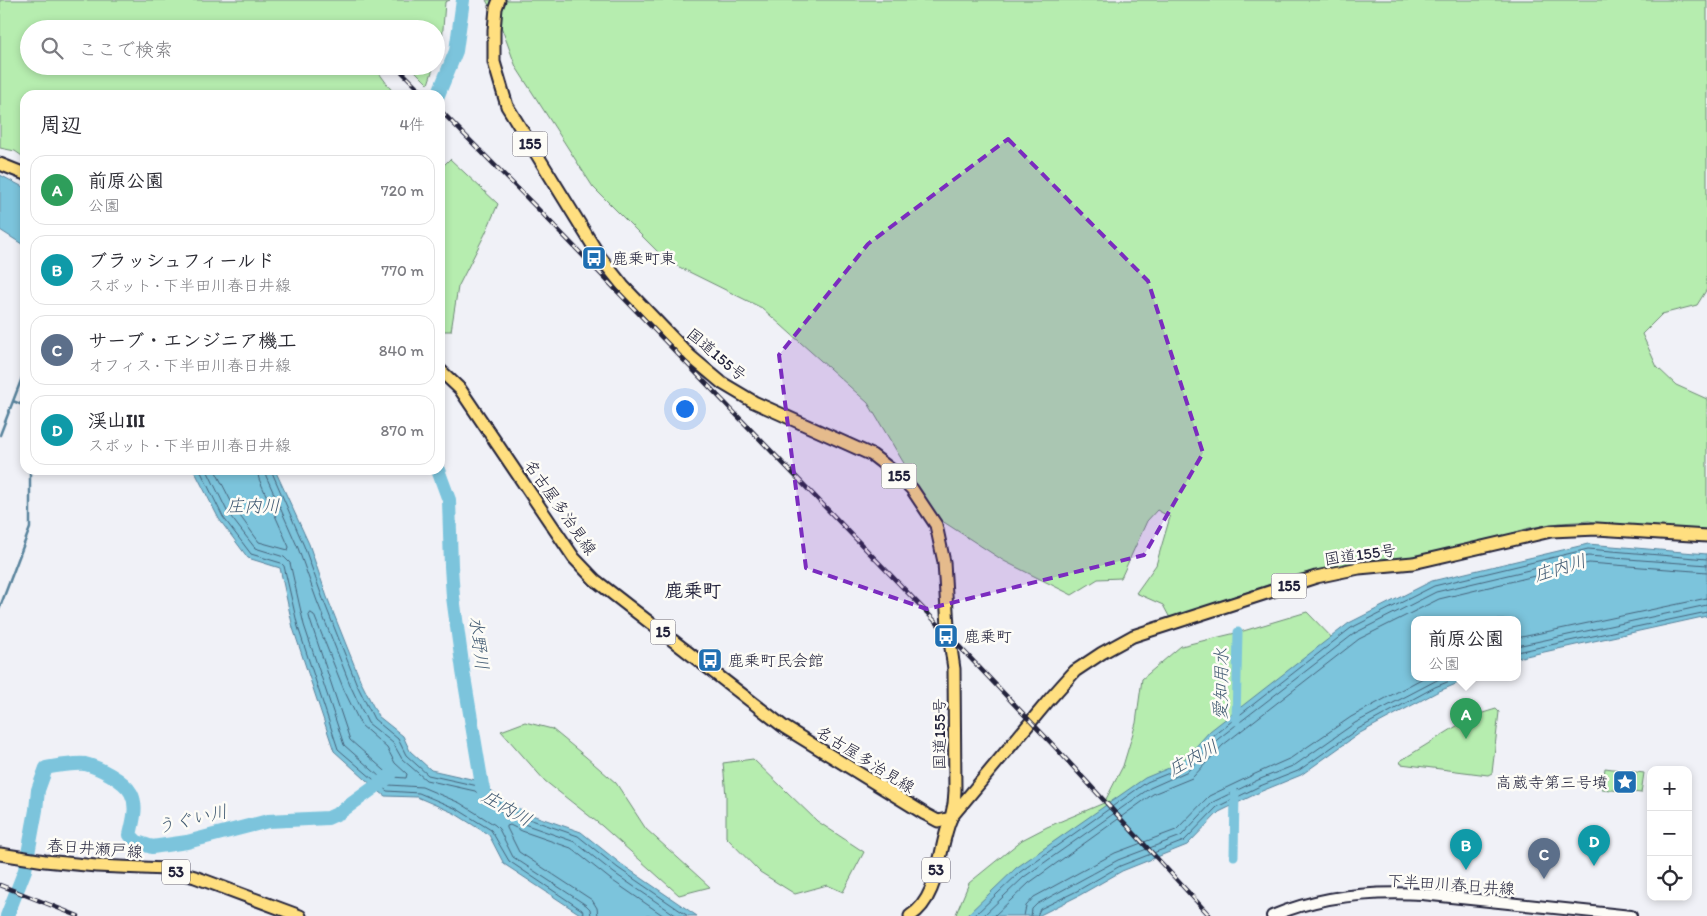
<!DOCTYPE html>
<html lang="ja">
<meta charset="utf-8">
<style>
body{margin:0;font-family:Itim,"Klee One",sans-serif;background:#f7f7f7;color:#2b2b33}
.controls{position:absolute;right:15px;bottom:15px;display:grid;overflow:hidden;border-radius:10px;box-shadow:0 2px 8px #0003}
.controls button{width:45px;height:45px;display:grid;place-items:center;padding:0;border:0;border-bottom:1px solid #e1e1e2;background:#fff;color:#2b2b33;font:25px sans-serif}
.you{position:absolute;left:684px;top:408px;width:18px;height:18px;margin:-12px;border:4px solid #fff;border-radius:50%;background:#1a73e8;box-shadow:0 0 0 8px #1a73e833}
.badge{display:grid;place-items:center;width:32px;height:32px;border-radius:50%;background:#b45309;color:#fff;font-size:16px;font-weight:700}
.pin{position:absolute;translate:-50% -41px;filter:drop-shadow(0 1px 2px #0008)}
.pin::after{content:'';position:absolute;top:26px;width:18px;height:15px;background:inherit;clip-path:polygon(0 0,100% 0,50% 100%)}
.popup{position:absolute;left:1411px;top:616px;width:110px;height:65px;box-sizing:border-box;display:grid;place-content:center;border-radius:10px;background:#fff;filter:drop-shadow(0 1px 4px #0005);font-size:16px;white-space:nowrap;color:#7c7c81}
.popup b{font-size:19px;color:#2b2b33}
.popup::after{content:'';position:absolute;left:50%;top:100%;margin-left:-10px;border:10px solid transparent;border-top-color:#fff}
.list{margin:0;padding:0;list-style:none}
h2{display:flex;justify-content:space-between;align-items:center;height:65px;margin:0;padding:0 20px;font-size:21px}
h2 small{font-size:16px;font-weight:400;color:#7c7c81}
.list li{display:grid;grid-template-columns:32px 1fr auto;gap:15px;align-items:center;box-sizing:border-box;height:70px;margin:0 10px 10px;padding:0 10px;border:1px solid #e1e1e2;border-radius:15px}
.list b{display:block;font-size:19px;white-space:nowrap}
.list p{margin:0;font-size:16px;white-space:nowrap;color:#7c7c81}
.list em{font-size:16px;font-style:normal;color:#7c7c81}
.icon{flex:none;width:28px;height:28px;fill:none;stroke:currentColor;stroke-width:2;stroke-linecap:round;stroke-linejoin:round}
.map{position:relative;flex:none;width:1707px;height:916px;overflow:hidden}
.search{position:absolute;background:#fff;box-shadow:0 2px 8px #0003;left:20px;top:20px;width:425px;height:55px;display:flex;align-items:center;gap:12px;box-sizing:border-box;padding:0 18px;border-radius:28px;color:#7c7c81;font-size:19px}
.panel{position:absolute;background:#fff;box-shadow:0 2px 8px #0003;left:20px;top:90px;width:425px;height:385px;border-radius:15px}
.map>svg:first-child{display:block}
.green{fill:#b6edaf;stroke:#6c8875}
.water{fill:#7cc4dc;stroke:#58839c}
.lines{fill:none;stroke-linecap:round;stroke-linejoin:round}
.shore{stroke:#46637b;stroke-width:1}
.stream{stroke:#58839c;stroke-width:2.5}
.canal{stroke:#7cc4dc;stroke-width:9}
.river{stroke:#7cc4dc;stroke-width:14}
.secondary-casing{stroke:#22223b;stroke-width:14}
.primary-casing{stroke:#22223b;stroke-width:15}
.trunk-casing{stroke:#22223b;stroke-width:15}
.secondary{stroke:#fdfcf7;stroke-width:10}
.primary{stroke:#ffdf80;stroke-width:11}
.trunk{stroke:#ffdf80;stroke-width:11}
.rail-casing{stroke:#22223b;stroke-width:4.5}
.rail{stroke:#fdfcf7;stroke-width:2.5;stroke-dasharray:8;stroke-linecap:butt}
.marked{fill:#7b2cbf;fill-opacity:0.2;stroke:#7b2cbf;stroke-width:4;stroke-dasharray:10 6;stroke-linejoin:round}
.labels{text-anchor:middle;stroke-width:5;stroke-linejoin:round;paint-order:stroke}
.shield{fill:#fdfcf7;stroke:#646373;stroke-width:1}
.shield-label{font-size:15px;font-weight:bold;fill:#22223b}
.poi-label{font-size:16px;fill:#22223b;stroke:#fdfcf7;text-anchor:start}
.street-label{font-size:16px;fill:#22223b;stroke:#fdfcf7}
.water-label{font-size:18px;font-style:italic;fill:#425b73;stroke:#fdfcf7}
.quarter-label{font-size:19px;font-weight:bold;fill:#22223b;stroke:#fdfcf7}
</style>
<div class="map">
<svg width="1707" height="916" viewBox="0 0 1707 916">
<rect width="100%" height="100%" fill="#f0f1f7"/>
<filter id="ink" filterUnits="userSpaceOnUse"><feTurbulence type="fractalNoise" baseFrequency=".02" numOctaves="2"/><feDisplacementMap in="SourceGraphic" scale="10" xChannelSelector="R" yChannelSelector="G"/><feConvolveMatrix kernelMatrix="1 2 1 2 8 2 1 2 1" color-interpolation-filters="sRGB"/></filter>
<g filter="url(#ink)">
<!-- green -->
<path class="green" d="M 0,0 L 450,0 L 445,2 L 442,42 L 436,59 L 436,29 L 29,29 L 29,66 L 374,66 L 395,95 L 25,95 L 25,158 L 15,151 L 0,148 Z
M 486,0 L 1707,0 L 1707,289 L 1697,305 L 1662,314 L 1642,334 L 1657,367 L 1676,385 L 1707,399 L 1707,534 L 1647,531 L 1589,521 L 1560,523 L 1529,528 L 1478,544 L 1430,554 L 1339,566 L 1300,574 L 1170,618 L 1163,605 L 1136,593 L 1156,565 L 1170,517 L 1157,510 L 1147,521 L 1121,578 L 1098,579 L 1072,595 L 1004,561 L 936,517 L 868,403 L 762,308 L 667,261 L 593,187 L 516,67 L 502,29 Z
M 410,66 L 434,66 L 428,84 Z
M 450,159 L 498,204 L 485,234 L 458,287 L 451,331 L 440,331 L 440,169 Z
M 1307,612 L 1339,645 L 997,916 L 958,916 L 956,914 L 969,883 L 1022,840 L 1047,827 L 1104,803 L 1123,766 L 1136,723 L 1142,679 L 1181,646 L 1240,632 Z
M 1496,709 L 1499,712 L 1492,773 L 1488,775 L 1401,764 L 1400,761 L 1473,716 Z
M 525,722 L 552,729 L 586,757 L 616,783 L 646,829 L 710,887 L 679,895 L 602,826 L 545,781 L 501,731 Z
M 753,759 L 817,821 L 864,852 L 843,892 L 827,885 L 795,894 L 760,872 L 726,837 L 726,796 L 723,763 Z
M 1605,768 L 1644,773 L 1641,793 L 1602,789 Z"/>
<!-- water -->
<path class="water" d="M 0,175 L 25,188 L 25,246 L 0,230 Z
M 194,470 L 275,470 L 309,544 L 327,597 L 361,682 L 378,716 L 403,736 L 410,751 L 431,770 L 480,781 L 503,800 L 529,814 L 581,832 L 621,864 L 697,916 L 583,916 L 504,864 L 489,835 L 454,813 L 417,797 L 385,796 L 375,788 L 334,751 L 293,628 L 280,568 L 248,558 L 219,519 Z
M 1588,544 L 1707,554 L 1707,616 L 1517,658 L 1517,620 L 1415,620 L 1415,678 L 1470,678 L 1437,692 L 1360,733 L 1301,775 L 1262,791 L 1219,812 L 1187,845 L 1122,871 L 1080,895 L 1038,916 L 966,916 L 1016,868 L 1145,778 L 1181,763 L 1210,731 L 1349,623 L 1432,581 Z"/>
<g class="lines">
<!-- shore -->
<path class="shore" d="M 200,470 L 223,517 L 251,554 L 281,563 L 284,566 L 298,627 L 338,749 L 387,791 L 419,793 L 457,809 L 491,830 L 509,861 L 582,910 L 585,916
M 207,470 L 228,513 L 255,548 L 284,557 L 290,563 L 304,625 L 344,745 L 389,785 L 422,787 L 460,803 L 495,825 L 499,829 L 513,857 L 586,905 L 590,909 L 591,916
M 215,470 L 235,509 L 259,542 L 288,550 L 289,547 L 259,479 L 257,470
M 265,470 L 266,476 L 298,548 L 317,601 L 351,687 L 368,723 L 393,743 L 402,759 L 426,780 L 475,791 L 497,809 L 524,824 L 575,842 L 614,873 L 677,916
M 271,470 L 304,546 L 323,599 L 357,685 L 374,719 L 398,739 L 406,755 L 428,775 L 478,786 L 501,804 L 526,818 L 578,836 L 618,868 L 688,916
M 311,613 L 314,615 L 344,690 L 361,725 L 387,748 L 395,763 L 407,774 L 406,778 L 392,777 L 350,740 L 311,623 L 309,616 Z
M 1517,638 L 1707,598
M 1517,646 L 1707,605
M 1517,652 L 1707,612
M 598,916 L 597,908 L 592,900 L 519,852 L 507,828 L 507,826 L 510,825 L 522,831 L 571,848 L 610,879 L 664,916
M 974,916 L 1020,872 L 1147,782 L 1184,767 L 1214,735 L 1351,628 L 1434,586 L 1588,549 L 1707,559
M 983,916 L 1024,877 L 1150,788 L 1188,771 L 1218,739 L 1355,633 L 1436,592 L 1588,556 L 1707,565
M 994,916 L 1029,883 L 1153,794 L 1192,778 L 1223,745 L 1359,639 L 1439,599 L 1589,563 L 1707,572
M 1024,916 L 1026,906 L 1034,897 L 1115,853 L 1176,830 L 1209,796 L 1255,774 L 1291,758 L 1351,717 L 1423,678
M 1031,916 L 1032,909 L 1037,904 L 1118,860 L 1181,836 L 1213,802 L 1258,780 L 1295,765 L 1355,723 L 1441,678
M 1037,916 L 1040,909 L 1077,891 L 1120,866 L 1184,841 L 1217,807 L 1260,786 L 1298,771 L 1358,729 L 1435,687 L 1457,678"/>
<!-- stream -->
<path class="stream" d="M 13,401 L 25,406
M 0,435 L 25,370
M 0,607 L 30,528 L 30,470"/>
<!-- canal -->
<path class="canal" d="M 1236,721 L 1238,632
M 1234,856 L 1235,794"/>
<!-- river -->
<path class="river" d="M 438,95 L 456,51 L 463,0
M 438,470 L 449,500 L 451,566 L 453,597 L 463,671 L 482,785 L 486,799
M 7,916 L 25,870 L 36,810 L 38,790 L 46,768 C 53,766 79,763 85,764 C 98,767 124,780 131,793 C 138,806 133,821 130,835 L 137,842 L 152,847 L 187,842 L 268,821 L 328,818 L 339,813 L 390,776"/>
<defs>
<path id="secondary" d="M 1272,916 C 1319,896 1371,891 1422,894 L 1631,916"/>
<path id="primary" d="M 0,164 L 25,174
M 440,370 L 460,389 L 574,558 L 595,580 L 784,727 L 925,814 L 938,821 L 951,818
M 0,854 L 45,861 L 96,866 L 166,869 L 195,877 L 300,916
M 910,916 C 940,898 938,848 951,818"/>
<path id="trunk" d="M 499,0 L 496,8 L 494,30 L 494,62 L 507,106 L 600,257 L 623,286 L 690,356 L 722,383 L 754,402 L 872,455 L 898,475 L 912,489 L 936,525 L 944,562 L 948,627 L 954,669 L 955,791 L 954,804 L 951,818
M 953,815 L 1049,700 L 1075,671 L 1102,653 L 1133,636 L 1316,577 L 1359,568 L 1413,563 L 1551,531 L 1597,529 L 1707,536"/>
</defs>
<!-- secondary casing -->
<use href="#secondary" class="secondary-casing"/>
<!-- primary casing -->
<use href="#primary" class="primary-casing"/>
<!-- trunk casing -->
<use href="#trunk" class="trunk-casing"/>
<!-- secondary -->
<use href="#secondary" class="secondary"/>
<!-- primary -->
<use href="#primary" class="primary"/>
<!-- trunk -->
<use href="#trunk" class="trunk"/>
<defs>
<path id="rail" d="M 396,66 L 425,95
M 440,110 L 539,210 L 936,622 L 1054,746 L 1210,916
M 0,885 L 78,916"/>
</defs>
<!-- rail casing -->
<use href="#rail" class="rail-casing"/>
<!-- rail -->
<use href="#rail" class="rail"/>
</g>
</g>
<!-- marked area -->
<path class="marked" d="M 1008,139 L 1148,281 L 1203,453 L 1144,555 L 927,609 L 806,568 L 779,355 L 868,244 Z"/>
<!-- icons -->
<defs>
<symbol id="bus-square" viewBox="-11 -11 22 22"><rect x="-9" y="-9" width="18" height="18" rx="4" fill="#1f6fb2" stroke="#fdfcf7"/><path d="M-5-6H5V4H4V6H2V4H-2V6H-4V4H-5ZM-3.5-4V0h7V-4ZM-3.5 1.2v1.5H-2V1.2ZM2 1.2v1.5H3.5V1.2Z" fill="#fff"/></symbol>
<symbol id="sight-square" viewBox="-11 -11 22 22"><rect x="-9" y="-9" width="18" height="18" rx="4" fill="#1f6fb2" stroke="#fdfcf7"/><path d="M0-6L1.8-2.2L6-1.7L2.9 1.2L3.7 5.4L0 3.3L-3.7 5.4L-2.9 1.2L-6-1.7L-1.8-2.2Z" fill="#fff"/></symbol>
</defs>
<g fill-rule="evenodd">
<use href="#bus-square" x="580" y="244" width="28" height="28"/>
<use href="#bus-square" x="932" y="622" width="28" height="28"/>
<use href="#bus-square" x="696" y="646" width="28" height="28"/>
<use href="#sight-square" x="1611" y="768" width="28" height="28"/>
</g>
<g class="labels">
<!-- shield labels -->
<g class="shield">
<rect x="512.5" y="131.5" width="35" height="25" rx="4"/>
<rect x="881.5" y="463.5" width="35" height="25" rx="4"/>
<rect x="1271.5" y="573.5" width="35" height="25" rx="4"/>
<rect x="650.5" y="619.5" width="25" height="25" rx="4"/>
<rect x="922" y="857.5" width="28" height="25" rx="4"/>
<rect x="162" y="859.5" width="28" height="25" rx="4"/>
</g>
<g class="shield-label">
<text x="530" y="149">155</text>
<text x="899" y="481">155</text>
<text x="1289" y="591">155</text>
<text x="663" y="637">15</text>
<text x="936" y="875">53</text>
<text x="176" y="877">53</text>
</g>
<!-- poi labels -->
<g class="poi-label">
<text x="612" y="264">鹿乗町東</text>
<text x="964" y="642">鹿乗町</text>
<text x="728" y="666">鹿乗町民会館</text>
<text x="1608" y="788" text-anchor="end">高蔵寺第三号墳</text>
</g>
<!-- street labels -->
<g class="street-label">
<text transform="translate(717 354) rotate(40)" y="6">国道155号</text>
<text transform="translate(561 507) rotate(55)" y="6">名古屋多治見線</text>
<text transform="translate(1360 554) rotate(-8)" y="6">国道155号</text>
<text transform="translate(939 734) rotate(-90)" y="6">国道155号</text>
<text transform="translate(866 759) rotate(32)" y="6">名古屋多治見線</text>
<text transform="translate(95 848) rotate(4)" y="6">春日井瀬戸線</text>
<text transform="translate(1451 884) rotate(4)" y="6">下半田川春日井線</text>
</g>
<!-- water labels -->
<g class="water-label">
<text x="253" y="512">庄内川</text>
<text transform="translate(1560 568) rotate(-17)" y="6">庄内川</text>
<text transform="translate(479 643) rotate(83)" y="6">水野川</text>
<text transform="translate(1221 684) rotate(-89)" y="6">愛知用水</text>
<text transform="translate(1193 758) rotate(-29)" y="6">庄内川</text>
<text transform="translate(507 808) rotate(30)" y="6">庄内川</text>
<text transform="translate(192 819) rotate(-13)" y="6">うぐい川</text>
</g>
<!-- quarter labels -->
<g class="quarter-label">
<text x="693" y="597">鹿乗町</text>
</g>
</g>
</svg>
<div class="controls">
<button>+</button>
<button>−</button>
<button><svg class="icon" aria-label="locate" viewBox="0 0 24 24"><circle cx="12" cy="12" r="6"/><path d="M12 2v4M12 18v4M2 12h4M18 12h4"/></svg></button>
</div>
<div class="you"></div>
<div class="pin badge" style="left:1466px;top:739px;background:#2e9e5b">A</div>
<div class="popup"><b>前原公園</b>公園</div>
<div class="pin badge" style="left:1466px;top:870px;background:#0f9aa8">B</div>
<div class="pin badge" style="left:1544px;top:879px;background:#5c6f8a">C</div>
<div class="pin badge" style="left:1594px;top:866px;background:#0f9aa8">D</div>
<div class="search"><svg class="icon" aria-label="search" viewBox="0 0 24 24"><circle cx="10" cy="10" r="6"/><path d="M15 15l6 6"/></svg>ここで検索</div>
<section class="panel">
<h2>周辺<small>4件</small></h2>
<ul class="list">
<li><span class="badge" style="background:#2e9e5b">A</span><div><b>前原公園</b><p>公園</p></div><em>720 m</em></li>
<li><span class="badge" style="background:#0f9aa8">B</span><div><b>ブラッシュフィールド</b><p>スポット · 下半田川春日井線</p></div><em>770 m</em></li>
<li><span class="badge" style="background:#5c6f8a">C</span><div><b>サーブ・エンジニア機工</b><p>オフィス · 下半田川春日井線</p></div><em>840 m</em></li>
<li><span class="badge" style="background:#0f9aa8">D</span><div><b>渓山III</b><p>スポット · 下半田川春日井線</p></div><em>870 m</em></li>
</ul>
</section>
</div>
